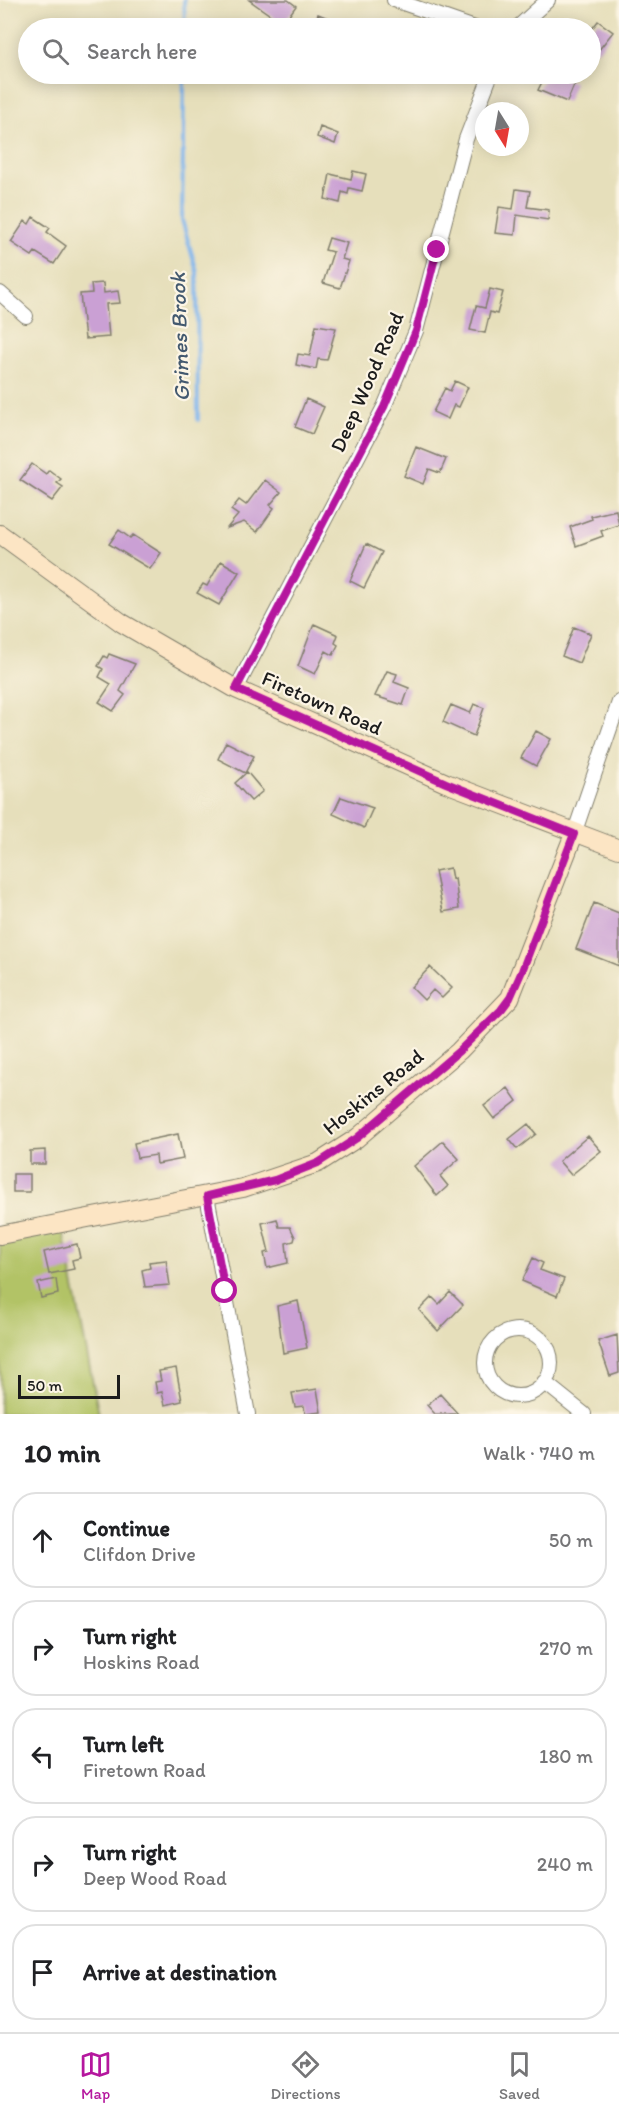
<!DOCTYPE html>
<meta charset="utf-8">
<style>
body{margin:0;font-family:Itim,sans-serif;background:#f6f6f6;color:#202124}
.compass{position:absolute;left:475px;top:102px;width:54px;height:54px;border-radius:50%;background:#fff;box-shadow:0 3px 15px #0003;rotate:169deg}
.scale{position:absolute;left:18px;bottom:15px;width:102px;box-sizing:border-box;padding-left:6px;border:3px solid #1c1c1c;border-top:0;font-size:16px;line-height:21px;white-space:nowrap;color:#1c1c1c;-webkit-text-stroke:4px #fcf5e5;paint-order:stroke}
.stop{position:absolute;width:18px;height:18px;margin:-14px;border:4px solid #b5179e;border-radius:50%;background:#fff}
.stop.end{background:#b5179e;border-color:#fff;box-shadow:0 2px 6px #0008}
.list{margin:0;padding:0;list-style:none}
h2{display:flex;justify-content:space-between;align-items:center;height:78px;margin:0;padding:0 24px;font-size:26px}
h2 small{font-size:20px;font-weight:400;color:#757577}
.list li{display:grid;grid-template-columns:39px 1fr auto;gap:18px;align-items:center;box-sizing:border-box;height:96px;margin:0 12px 12px;padding:0 12px;border:2px solid #e0e0e0;border-radius:24px}
.list b{display:block;font-size:22px;white-space:nowrap}
.list p{margin:0;font-size:20px;white-space:nowrap;color:#757577}
.list em{font-size:20px;font-style:normal;color:#757577}
.icon{flex:none;width:33px;height:33px;fill:none;stroke:currentColor;stroke-width:2;stroke-linecap:round;stroke-linejoin:round}
.map{position:relative;flex:none;width:619px;height:1414px;overflow:hidden}
.search{position:absolute;background:#fff;box-shadow:0 3px 15px #0003;left:18px;right:18px;top:18px;height:66px;display:flex;align-items:center;gap:15px;box-sizing:border-box;padding:0 21px;border-radius:33px;color:#757577;font-size:22px}
.sheet{height:618px;background:#fff}
nav{display:flex;justify-content:space-around;align-items:center;box-sizing:border-box;height:84px;border-top:2px solid #e0e0e0;background:#fff;font-size:16px;color:#757577}
nav a{display:grid;justify-items:center;gap:3px}
nav .on{color:#b5179e}
.map>svg:first-child{display:block}
.green{fill:#b2c366;stroke:#677041;stroke-width:1.5}
.lines{fill:none;stroke-linecap:round;stroke-linejoin:round}
.stream{stroke:#7db4ec;stroke-width:4}
.building{fill:#caa0d4}
.street-casing{stroke:#817e6c;stroke-width:16}
.secondary-casing{stroke:#817e6c;stroke-width:20}
.street{stroke:#fff;stroke-width:14}
.secondary{stroke:#fce5c4;stroke-width:18}
.route{stroke:#b5179e;stroke-width:8}
.labels{text-anchor:middle;stroke-width:4.5;stroke-linejoin:round;paint-order:stroke}
.street-label{font-size:21px;fill:#1c1c1c;stroke:#fcf5e5}
.water-label{font-size:22px;font-style:italic;fill:#43596f;stroke:#fcf5e5}
</style>
<div class="map">
<svg width="619" height="1414" viewBox="0 0 619 1414">
<rect width="100%" height="100%" fill="#fcf5e5"/>
<filter id="ink" filterUnits="userSpaceOnUse"><feTurbulence type="fractalNoise" baseFrequency=".0167" numOctaves="2"/><feDisplacementMap in="SourceGraphic" scale="12" xChannelSelector="R" yChannelSelector="G"/><feConvolveMatrix kernelMatrix="1 2 1 2 8 2 1 2 1" color-interpolation-filters="sRGB"/></filter>
<filter id="wash" filterUnits="userSpaceOnUse"><feTurbulence type="fractalNoise" baseFrequency=".008" numOctaves="4" result="noise"/><feDisplacementMap in="SourceGraphic" scale="24" xChannelSelector="R" yChannelSelector="G"/><feGaussianBlur stdDeviation="1.35" result="paint"/><feColorMatrix in="noise" values="0 0 0 0 0 0 0 0 0 0 0 0 0 0 0 0 0 1.4 0 .05"/><feComposite in="paint" operator="in"/></filter>
<g filter="url(#wash)">
<rect width="100%" height="100%" fill="#e6dfbb"/>
<!-- green -->
<path class="green" d="M 63,1231 L 99,1414 L 0,1414 L 0,1242 Z"/>
<g class="lines">
<!-- stream -->
<path class="stream" d="M 184,0 L 185,28
M 184,74 L 182,220 L 197,272 L 198,420"/>
</g>
<g id="blocks">
<!-- building -->
<path class="building" d="M 249,0 L 288,0 L 296,6 L 283,24 Z
M 318,14 L 353,28 L 312,28 Z
M 598,21 L 613,32 L 598,51 L 591,46 L 591,30 Z
M 546,74 L 554,74 L 575,83 L 567,102 L 538,90 Z
M 320,127 L 338,134 L 335,144 L 317,137 Z
M 353,171 L 366,174 L 362,191 L 349,188 L 348,194 L 342,192 L 340,203 L 325,199 L 330,174 L 351,179 Z
M 516,189 L 530,191 L 527,207 L 549,210 L 548,220 L 517,215 L 515,235 L 495,233 L 499,207 L 513,209 Z
M 33,217 L 50,228 L 47,232 L 66,246 L 54,264 L 35,252 L 32,256 L 11,242 L 25,221 L 29,224 Z
M 329,238 L 347,243 L 342,259 L 349,261 L 340,288 L 323,283 L 333,252 L 325,250 Z
M 103,283 L 104,293 L 118,291 L 120,303 L 106,304 L 109,337 L 85,339 L 80,294 L 92,293 L 91,284 Z
M 490,289 L 503,292 L 497,314 L 490,312 L 485,333 L 470,330 L 476,306 L 485,308 Z
M 316,325 L 336,328 L 327,360 L 318,359 L 316,369 L 296,365 L 298,354 L 310,356 Z
M 455,381 L 468,387 L 459,407 L 454,405 L 448,419 L 433,412 L 445,388 L 450,391 Z
M 306,399 L 324,407 L 312,434 L 295,427 Z
M 416,447 L 446,459 L 440,473 L 429,469 L 423,484 L 404,476 Z
M 32,464 L 46,474 L 49,470 L 61,479 L 57,483 L 63,487 L 52,501 L 20,480 Z
M 265,480 L 281,492 L 270,505 L 274,508 L 257,532 L 244,522 L 227,528 L 238,515 L 231,510 L 239,500 L 246,505 Z
M 616,510 L 619,525 L 601,531 L 603,536 L 576,546 L 570,527 L 592,519 L 591,516 Z
M 119,530 L 130,538 L 133,535 L 161,553 L 150,569 L 109,544 Z
M 366,544 L 382,552 L 364,588 L 350,581 Z
M 221,561 L 239,572 L 219,605 L 197,593 L 203,584 L 207,586 Z
M 314,624 L 338,635 L 335,643 L 338,645 L 333,655 L 326,651 L 315,674 L 298,666 Z
M 574,627 L 591,634 L 579,663 L 562,656 Z
M 109,654 L 135,664 L 120,691 L 125,695 L 113,711 L 99,702 L 111,684 L 99,677 L 103,669 L 98,666 L 104,656 L 107,658 Z
M 387,671 L 397,674 L 394,682 L 409,688 L 403,705 L 375,696 Z
M 474,704 L 484,708 L 474,736 L 443,722 L 451,705 L 470,713 Z
M 536,731 L 551,739 L 536,766 L 521,758 Z
M 226,742 L 254,756 L 245,773 L 218,759 Z
M 247,772 L 263,791 L 251,801 L 235,783 Z
M 341,797 L 373,808 L 364,828 L 333,814 Z
M 450,868 L 452,879 L 455,878 L 459,909 L 443,912 L 435,871 Z
M 594,903 L 619,913 L 619,966 L 576,949 Z
M 430,967 L 452,988 L 442,998 L 433,990 L 424,1000 L 411,987 Z
M 508,1088 L 517,1101 L 494,1119 L 484,1106 Z
M 528,1124 L 536,1134 L 517,1149 L 509,1139 Z
M 178,1134 L 183,1159 L 157,1164 L 156,1155 L 137,1158 L 134,1143 Z
M 588,1136 L 601,1151 L 571,1175 L 559,1161 Z
M 443,1141 L 459,1159 L 440,1176 L 448,1186 L 437,1196 L 414,1166 Z
M 45,1150 L 45,1164 L 30,1164 L 30,1151 Z
M 13,1174 L 30,1174 L 30,1192 L 13,1192 Z
M 277,1219 L 279,1227 L 290,1227 L 295,1237 L 294,1241 L 286,1243 L 288,1263 L 267,1268 L 264,1253 L 269,1252 L 262,1223 Z
M 77,1244 L 80,1258 L 72,1260 L 74,1269 L 49,1274 L 44,1252 Z
M 533,1258 L 543,1263 L 540,1270 L 564,1279 L 557,1296 L 522,1281 Z
M 166,1260 L 170,1285 L 145,1287 L 142,1270 L 150,1268 L 149,1262 Z
M 56,1279 L 58,1294 L 41,1298 L 38,1283 Z
M 450,1292 L 463,1305 L 438,1331 L 419,1310 L 432,1297 L 439,1304 Z
M 298,1301 L 307,1348 L 283,1353 L 277,1306 Z
M 617,1335 L 619,1373 L 610,1376 L 598,1341 Z
M 176,1368 L 182,1401 L 165,1405 L 162,1392 L 157,1393 L 155,1382 L 161,1381 L 159,1371 Z
M 317,1389 L 321,1412 L 305,1414 L 304,1406 L 295,1407 L 292,1393 Z
M 440,1394 L 458,1414 L 435,1414 L 427,1405 Z"/>
</g>
</g>
<g filter="url(#ink)">
<use href="#blocks" fill-opacity="0" stroke="#817e6c" stroke-width="1.5"/>
<g class="lines">
<defs>
<path id="street" d="M 394,0 L 475,28
M 517,28 L 548,0
M 0,293 L 26,316
M 236,689 L 384,407 L 416,331 L 466,139 L 491,74
M 574,834 L 619,702
M 207,1196 L 248,1414
M485 1363a33 33 0 1 1 66 0a33 33 0 1 1-66 0Z
M 544,1382 L 584,1414"/>
<path id="secondary" d="M 0,534 L 122,623 L 236,689 L 446,783 L 619,849
M 0,1235 L 243,1188 L 318,1163 L 357,1138 L 459,1051 L 510,998 L 574,834"/>
</defs>
<!-- street casing -->
<use href="#street" class="street-casing"/>
<!-- secondary casing -->
<use href="#secondary" class="secondary-casing"/>
<!-- street -->
<use href="#street" class="street"/>
<!-- secondary -->
<use href="#secondary" class="secondary"/>
</g>
</g>
<g class="lines" filter="url(#ink)">
<!-- route -->
<path class="route" d="M 225,1291 L 207,1196 L 275,1180 L 318,1163 L 357,1138 L 459,1051 L 501,1010 L 510,998 L 522,971 L 574,834 L 446,783 L 236,689 L 384,407 L 416,331 L 437,250"/>
</g>
<g class="labels">
<!-- street labels -->
<g class="street-label">
<text transform="translate(367 382) rotate(-66)" y="7">Deep Wood Road</text>
<text transform="translate(322 703) rotate(24)" y="7">Firetown Road</text>
<text transform="translate(373 1092) rotate(-39)" y="7">Hoskins Road</text>
</g>
<!-- water labels -->
<g class="water-label">
<text transform="translate(179 337) rotate(-92)" y="8">Grimes Brook</text>
</g>
</g>
</svg>
<svg class="compass" viewBox="-18 -18 36 36"><path d="M0-13l5 13h-10z" fill="#e53935"/><path d="M0 13l5-13h-10z" fill="#757577"/></svg>
<div class="scale">50 m</div>
<div class="stop" style="left:225px;top:1291px"></div>
<div class="stop end" style="left:437px;top:250px"></div>
<div class="search"><svg class="icon" aria-label="search" viewBox="0 0 24 24"><circle cx="10" cy="10" r="6"/><path d="M15 15l6 6"/></svg>Search here</div>
</div>
<section class="sheet">
<h2>10 min<small>Walk · 740 m</small></h2>
<ul class="list">
<li><svg class="icon" aria-label="ahead" viewBox="0 0 24 24"><path d="M12 20V5M6 11l6-6 6 6"/></svg><div><b>Continue</b><p>Clifdon Drive</p></div><em>50 m</em></li>
<li><svg class="icon" aria-label="right" viewBox="0 0 24 24"><path d="M7 20v-9h11M14 6l5 5-5 5"/></svg><div><b>Turn right</b><p>Hoskins Road</p></div><em>270 m</em></li>
<li><svg class="icon" aria-label="left" viewBox="0 0 24 24"><path d="M17 20v-9H6M10 6l-5 5 5 5"/></svg><div><b>Turn left</b><p>Firetown Road</p></div><em>180 m</em></li>
<li><svg class="icon" aria-label="right" viewBox="0 0 24 24"><path d="M7 20v-9h11M14 6l5 5-5 5"/></svg><div><b>Turn right</b><p>Deep Wood Road</p></div><em>240 m</em></li>
<li><svg class="icon" aria-label="arrive" viewBox="0 0 24 24"><path d="M6 21V4h12l-3 4 3 4H6"/></svg><div><b>Arrive at destination</b></div></li>
</ul>
</section>
<nav>
<a class="on"><svg class="icon" aria-label="map" viewBox="0 0 24 24"><path d="M3 6l6-2 6 2 6-2v14l-6 2-6-2-6 2zM9 4v14M15 6v14"/></svg>Map</a>
<a><svg class="icon" aria-label="directions" viewBox="0 0 24 24"><path d="M12 3l9 9-9 9-9-9zM9 14v-3h6M13 9l2 2-2 2"/></svg>Directions</a>
<a><svg class="icon" aria-label="saved" viewBox="0 0 24 24"><path d="M7 4h10v16l-5-4-5 4z"/></svg>Saved</a>
</nav>
